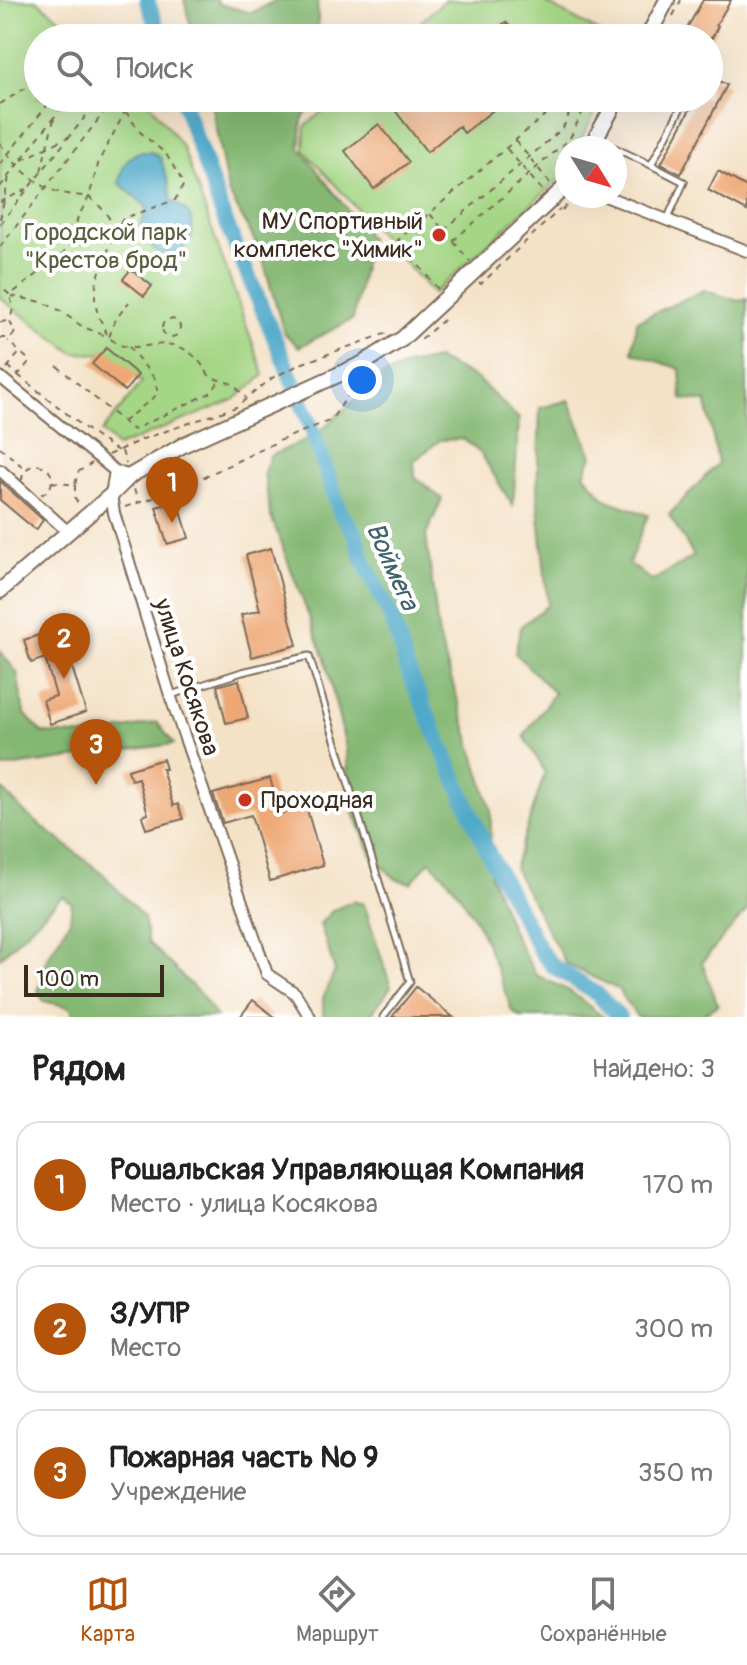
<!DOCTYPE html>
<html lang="ru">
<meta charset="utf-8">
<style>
body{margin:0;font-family:Pangolin,sans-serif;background:#f2f2f2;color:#222}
.compass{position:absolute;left:555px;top:136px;width:72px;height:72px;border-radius:50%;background:#fff;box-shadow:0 8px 32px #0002;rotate:127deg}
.scale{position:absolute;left:24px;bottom:20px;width:140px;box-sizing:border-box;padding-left:8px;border:4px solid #3b2a1e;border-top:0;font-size:22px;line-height:28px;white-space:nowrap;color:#3b2a1e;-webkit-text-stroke:6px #fff;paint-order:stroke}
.you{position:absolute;left:362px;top:380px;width:28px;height:28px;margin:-20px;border:6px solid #fff;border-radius:50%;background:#1a73e8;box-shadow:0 0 0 12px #1a73e833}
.badge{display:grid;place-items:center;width:52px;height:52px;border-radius:50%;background:#b45309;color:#fff;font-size:26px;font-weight:700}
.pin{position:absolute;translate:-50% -66px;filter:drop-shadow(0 2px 4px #0008)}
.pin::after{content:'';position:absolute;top:42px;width:28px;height:24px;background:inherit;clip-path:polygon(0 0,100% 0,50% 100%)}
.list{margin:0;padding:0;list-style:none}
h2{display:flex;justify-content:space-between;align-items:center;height:104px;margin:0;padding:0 32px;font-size:34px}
h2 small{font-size:26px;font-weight:400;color:#767676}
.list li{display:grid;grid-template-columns:52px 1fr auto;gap:24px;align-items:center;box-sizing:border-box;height:128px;margin:0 16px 16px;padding:0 16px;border:2px solid #e0e0e0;border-radius:24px}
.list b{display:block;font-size:30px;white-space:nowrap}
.list p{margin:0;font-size:26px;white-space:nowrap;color:#767676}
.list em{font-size:26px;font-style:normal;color:#767676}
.icon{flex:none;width:44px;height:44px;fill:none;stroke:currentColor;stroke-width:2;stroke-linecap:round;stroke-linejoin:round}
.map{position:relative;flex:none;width:747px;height:1017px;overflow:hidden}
.search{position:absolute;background:#fff;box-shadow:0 8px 32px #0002;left:24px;right:24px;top:24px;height:88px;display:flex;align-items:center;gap:20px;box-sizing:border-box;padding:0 28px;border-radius:44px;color:#767676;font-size:30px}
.sheet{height:536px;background:#fff}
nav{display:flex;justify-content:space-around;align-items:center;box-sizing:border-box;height:112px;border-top:2px solid #e0e0e0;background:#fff;font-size:22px;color:#767676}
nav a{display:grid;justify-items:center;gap:4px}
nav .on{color:#b45309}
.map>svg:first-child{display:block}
.green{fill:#a5d685;stroke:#708052;stroke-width:2}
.forest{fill:#84b772;stroke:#607048;stroke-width:2}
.water{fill:#48a6c7;stroke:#426872;stroke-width:2}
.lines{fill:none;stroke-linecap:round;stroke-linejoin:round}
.river{stroke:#48a6c7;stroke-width:16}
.building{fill:#eea875}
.lane-casing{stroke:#7c6a59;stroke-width:9}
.street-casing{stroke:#7c6a59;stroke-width:14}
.secondary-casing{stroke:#7c6a59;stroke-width:18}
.path{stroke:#7c6a59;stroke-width:2;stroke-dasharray:6 6;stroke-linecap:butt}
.lane{stroke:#fff;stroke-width:5}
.street{stroke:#fff;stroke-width:10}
.secondary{stroke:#fff;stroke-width:14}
.poi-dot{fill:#c8321e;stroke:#fff;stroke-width:3}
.labels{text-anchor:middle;stroke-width:8;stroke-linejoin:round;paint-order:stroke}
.poi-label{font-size:24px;fill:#3b2a1e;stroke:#fff;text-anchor:end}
.park-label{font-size:24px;fill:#5b5e3d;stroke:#fff}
.street-label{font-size:24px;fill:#3b2a1e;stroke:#fff}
.water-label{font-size:26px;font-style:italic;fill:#41626a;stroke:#fff}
</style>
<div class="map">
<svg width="747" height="1017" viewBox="0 0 747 1017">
<rect width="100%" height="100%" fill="#fff"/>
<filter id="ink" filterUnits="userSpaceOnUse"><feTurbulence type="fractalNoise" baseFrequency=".0125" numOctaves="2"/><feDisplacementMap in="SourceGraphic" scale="16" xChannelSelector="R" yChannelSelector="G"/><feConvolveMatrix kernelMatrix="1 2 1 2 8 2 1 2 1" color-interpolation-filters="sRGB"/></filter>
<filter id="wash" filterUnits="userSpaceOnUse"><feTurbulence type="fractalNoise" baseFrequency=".006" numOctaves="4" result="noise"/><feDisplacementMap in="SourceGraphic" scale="32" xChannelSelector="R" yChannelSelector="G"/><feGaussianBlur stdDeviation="1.8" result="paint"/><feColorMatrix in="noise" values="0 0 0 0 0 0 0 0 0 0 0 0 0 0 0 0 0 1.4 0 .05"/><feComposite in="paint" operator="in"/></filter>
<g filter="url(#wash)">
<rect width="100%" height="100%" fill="#f4e2c7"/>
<!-- green -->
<path class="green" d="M 0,0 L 36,0 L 85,38 L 38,38 L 38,98 L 146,98 L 183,148 L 264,375 L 234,400 L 117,447 L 102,432 L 142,382 L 111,354 L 74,353 L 0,298 Z
M 445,0 L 540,0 L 610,38 L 403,38 Z
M 337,98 L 603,98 L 576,148 L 567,148 L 567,166 L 562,176 L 433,294 L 304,150 L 305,127 Z"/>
<!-- forest -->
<path class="forest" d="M 184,0 L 217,0 L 219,4 L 252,13 L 276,0 L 317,0 L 319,38 L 194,38 Z
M 210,98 L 315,98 L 302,120 L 300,148 L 369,238 L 353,319 L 299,347 L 284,333 L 260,250 L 228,192 Z
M 704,290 L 738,301 L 747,299 L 747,910 L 702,962 L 718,1005 L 698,1017 L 637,1017 L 618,989 L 566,964 L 514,868 L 545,772 L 524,736 L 554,693 L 515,653 L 521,626 L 548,605 L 537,495 L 540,408 L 569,400 L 592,456 L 584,474 L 605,499 L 648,515 L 629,563 L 652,581 L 694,556 L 669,515 L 718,463 L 706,402 L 682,399 L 680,369 L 632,352 L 637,321 Z
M 437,359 L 476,378 L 519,419 L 513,506 L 481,454 L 464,439 L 440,440 L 414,461 L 415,477 L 442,499 L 426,535 L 439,638 L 491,810 L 490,874 L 513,933 L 536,975 L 570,991 L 603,1017 L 520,1017 L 512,1011 C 492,956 475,900 429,861 L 411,883 L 396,879 L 373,858 L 350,804 L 346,748 L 325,659 L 270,514 L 264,472 L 270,456 L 316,435 L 379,378 L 407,365 Z
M 0,651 L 17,673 L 24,713 L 42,733 L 94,736 L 157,722 L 174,744 L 0,768 Z
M 0,787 L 26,814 L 103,874 L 144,918 L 148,942 L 201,995 L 217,1017 L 74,1017 L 70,1007 L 44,1001 L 38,991 L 46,961 L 70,920 L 72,903 L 62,896 L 0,958 Z
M 353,901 L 364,904 L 391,987 L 369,1017 L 323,1017 L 323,998 L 335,971 L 320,924 L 333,910 Z"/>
<!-- water -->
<path class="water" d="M 140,152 L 151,152 L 160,157 L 169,184 L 171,200 C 175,203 182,207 186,211 C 210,236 164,285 140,228 L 147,207 L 119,183 C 121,170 126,156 140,152 Z"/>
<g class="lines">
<!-- river -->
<path class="river" d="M 147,0 L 161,38
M 182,98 L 222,213 L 308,418 L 341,514 L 355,533 L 364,562 L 393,621 L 407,668 L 487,850 L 541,952 L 553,966 L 597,994 L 619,1017"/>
</g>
<g id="blocks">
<!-- building -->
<path class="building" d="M 703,0 L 731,0 L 716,25 L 718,26 L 712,38 L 702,38 L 686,30 Z
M 506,22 L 519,38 L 485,38 Z
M 709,76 L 727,85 L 681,174 L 661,164 L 696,98 L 709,98 Z
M 408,98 L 490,98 L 497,107 L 464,133 L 459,126 L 427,152 L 394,109 Z
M 379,124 L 409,162 L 374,189 L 345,151 Z
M 718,171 L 747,187 L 747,211 L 708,190 Z
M 131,269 L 152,286 L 144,296 L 123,279 Z
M 106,348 L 138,375 L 125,391 L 92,364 Z
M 0,481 L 43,520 L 36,530 L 0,500 Z
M 178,501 L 189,538 L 167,544 L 156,507 Z
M 271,548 L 297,645 L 252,657 L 241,615 L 260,610 L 246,555 Z
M 60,628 L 86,712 L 50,724 L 43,700 L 56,696 L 45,658 L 31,663 L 24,640 Z
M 239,680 L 248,718 L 226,723 L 217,686 Z
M 163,759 L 166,769 L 162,769 L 173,806 L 178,804 L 183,819 L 146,829 L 142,816 L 148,814 L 138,778 L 131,780 L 128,770 Z
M 270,778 L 280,814 L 306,806 L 323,865 L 270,881 L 251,815 L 223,823 L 213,794 Z
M 416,987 L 453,1017 L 392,1017 Z
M 253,1000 L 274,1017 L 240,1017 Z"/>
</g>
</g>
<g filter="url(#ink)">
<use href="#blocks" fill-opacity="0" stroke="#7c6a59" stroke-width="2"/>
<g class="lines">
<defs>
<path id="lane" d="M 598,140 L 651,165 L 686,98
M 651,165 L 684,182 L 667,220
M 171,695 L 242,672 L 309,656 L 410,982 L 383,1017"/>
<path id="street" d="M 605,196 L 747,251
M 0,377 L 115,471 L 130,476
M 0,470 L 67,531
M 115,471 L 111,495 L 114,513 L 170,695 L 267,974 L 295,993 L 310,1017"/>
<path id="secondary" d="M 647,38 L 667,0
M 590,148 L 618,98
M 0,591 L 111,495 L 130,476 L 185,444 L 362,364 L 402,339 L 567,185"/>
</defs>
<!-- lane casing -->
<use href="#lane" class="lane-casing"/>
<!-- street casing -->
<use href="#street" class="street-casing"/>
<!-- secondary casing -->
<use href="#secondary" class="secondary-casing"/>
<!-- path -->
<path class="path" d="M 673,16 L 681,0
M 128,98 L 128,106 L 99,161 L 89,197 C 96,203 106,211 110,220 C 122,249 80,279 101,321 C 103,326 106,333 109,337 C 137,367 174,314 210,377 L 233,384 L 246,398
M 0,104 L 38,80
M 65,104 L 77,98
M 86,112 L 90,98
M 516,141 L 550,183
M 0,143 C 11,162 36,186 58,192 C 68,195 79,195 89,197 L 78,217 L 71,243 L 60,257 L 10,295 L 0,286
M 507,149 L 542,190
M 22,160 L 70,136
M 0,164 L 53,98
M 41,171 L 54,119
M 0,187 L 69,98
M 0,202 L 27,189
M 562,210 L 576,196
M 430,214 L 470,261
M 0,219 L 9,177
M 0,224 L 100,98
M 444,230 L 563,128 L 576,98
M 112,233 L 124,218 L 175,200 L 184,184 L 166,154 L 140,132 L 126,112
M 453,241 L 570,138 L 589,98
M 0,247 L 115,98
M 479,282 L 481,284 L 560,209
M 438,289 L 398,240 L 565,98
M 11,296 L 42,302 L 59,310 L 83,327 L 109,337 L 116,319 L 129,302
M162 328a9 9 0 1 1 18 0a9 9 0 1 1-18 0Z
M 0,322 L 9,321
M 0,338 L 11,338 L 15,332 L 10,322 L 13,308 L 10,295
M 421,339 L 445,319
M 8,366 L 18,375 L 30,361 L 21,353
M 57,366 L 133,430 L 212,392 L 219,381
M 7,368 L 20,352 L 8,341
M 18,375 L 95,436 L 118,451
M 123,422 L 158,394 L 155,379 L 129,347
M 0,447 L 25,469
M 122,451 L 126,464
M 108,455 L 143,439 L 236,407 L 272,378 L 303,363 L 390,332
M22 480a15 15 0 1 1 30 0a15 15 0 1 1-30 0Z
M 52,482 L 75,485 L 78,472 L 92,463
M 75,485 L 75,498 L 79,505
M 134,489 L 138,502
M 125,507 L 175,491 L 281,440 L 331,420 L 358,381 L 363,378"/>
<!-- lane -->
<use href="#lane" class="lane"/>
<!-- street -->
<use href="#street" class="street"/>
<!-- secondary -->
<use href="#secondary" class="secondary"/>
</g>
</g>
<!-- markers -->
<g class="poi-dot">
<circle cx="439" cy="235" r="8"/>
<circle cx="245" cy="800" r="8"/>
</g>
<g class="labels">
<!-- poi labels -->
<g class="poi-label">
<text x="423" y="229">МУ Спортивный<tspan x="423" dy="28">комплекс "Химик"</tspan></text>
<text x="261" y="808" text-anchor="start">Проходная</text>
</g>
<!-- park labels -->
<g class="park-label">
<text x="106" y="240">Городской парк<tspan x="106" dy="28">"Крестов брод"</tspan></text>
</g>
<!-- street labels -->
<g class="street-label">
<text transform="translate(187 677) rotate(72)" y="8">улица Косякова</text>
</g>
<!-- water labels -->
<g class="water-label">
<text transform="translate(393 566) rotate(66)" y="9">Воймега</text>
</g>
</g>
</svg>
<svg class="compass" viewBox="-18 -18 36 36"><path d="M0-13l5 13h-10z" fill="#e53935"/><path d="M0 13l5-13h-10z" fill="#767676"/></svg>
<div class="scale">100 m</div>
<div class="you"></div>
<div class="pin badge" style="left:172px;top:523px">1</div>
<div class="pin badge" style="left:64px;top:679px">2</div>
<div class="pin badge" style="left:96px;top:785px">3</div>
<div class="search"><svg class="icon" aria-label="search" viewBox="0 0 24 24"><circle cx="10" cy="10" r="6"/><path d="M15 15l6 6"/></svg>Поиск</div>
</div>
<section class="sheet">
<h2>Рядом<small>Найдено: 3</small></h2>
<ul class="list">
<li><span class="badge">1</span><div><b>Рошальская Управляющая Компания</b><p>Место · улица Косякова</p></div><em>170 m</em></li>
<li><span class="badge">2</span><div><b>З/УПР</b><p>Место</p></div><em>300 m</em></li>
<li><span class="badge">3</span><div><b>Пожарная часть № 9</b><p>Учреждение</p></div><em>350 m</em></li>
</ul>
</section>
<nav>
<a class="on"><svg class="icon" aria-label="map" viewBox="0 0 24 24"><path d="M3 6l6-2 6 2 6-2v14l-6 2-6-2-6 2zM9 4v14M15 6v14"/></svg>Карта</a>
<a><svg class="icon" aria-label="directions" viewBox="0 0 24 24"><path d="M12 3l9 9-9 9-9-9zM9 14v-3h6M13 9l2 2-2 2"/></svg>Маршрут</a>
<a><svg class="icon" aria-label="saved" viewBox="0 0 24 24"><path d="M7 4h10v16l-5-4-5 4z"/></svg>Сохранённые</a>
</nav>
